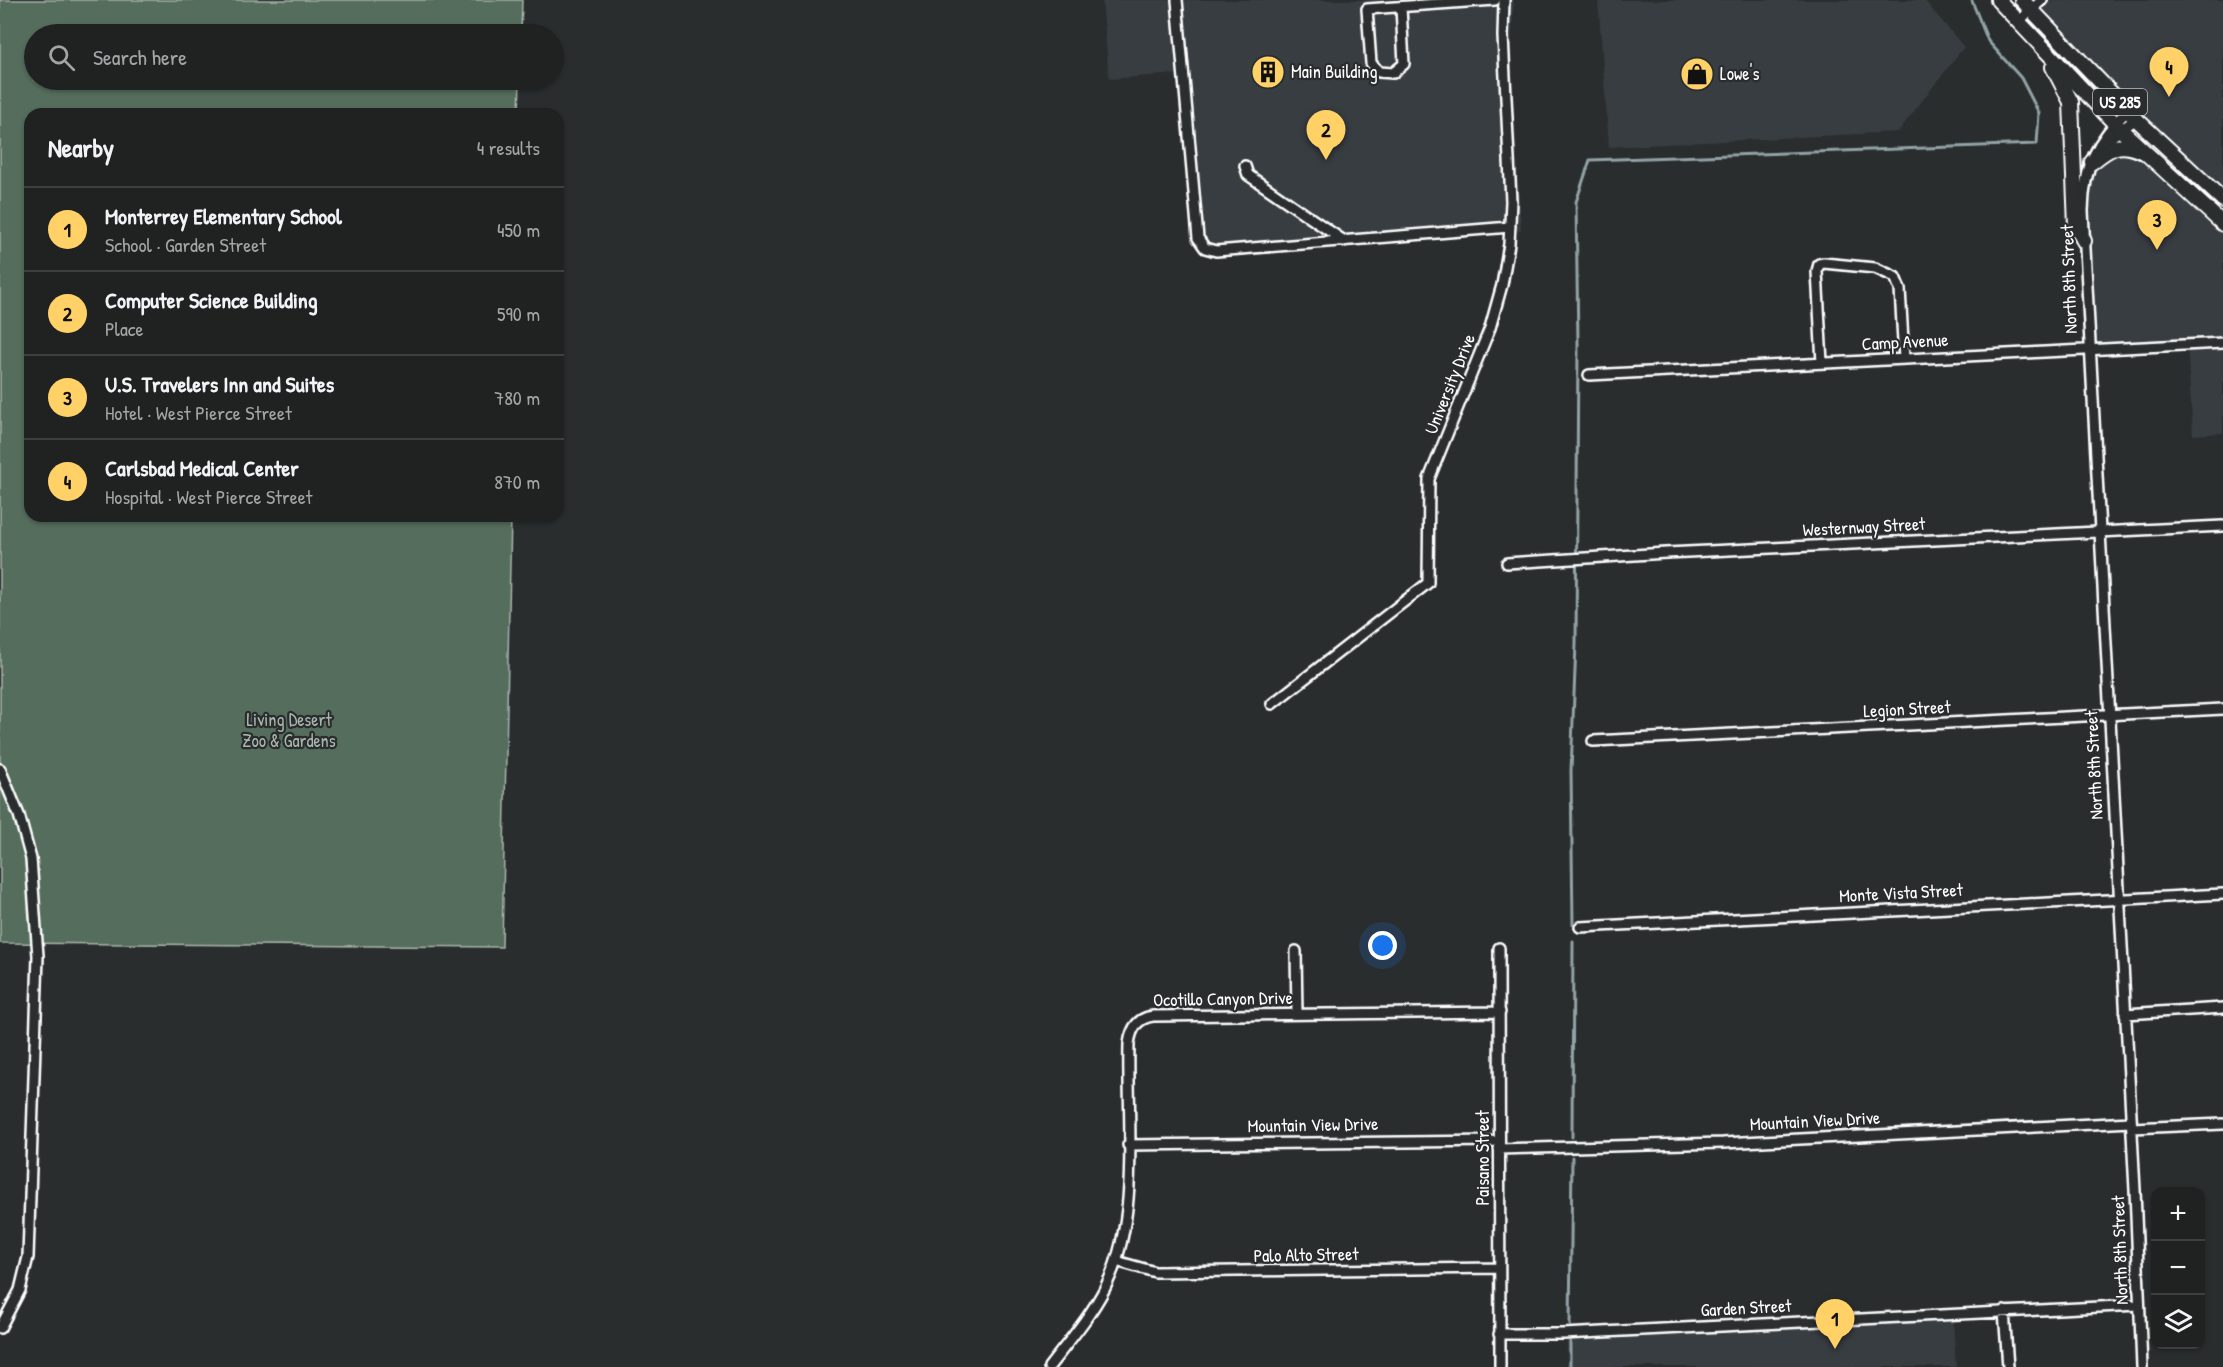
<!DOCTYPE html>
<meta charset="utf-8">
<style>
body{margin:0;font-family:"Patrick Hand",sans-serif;background:#282a2a;color:#f1f3f6}
.controls{position:absolute;right:18px;bottom:18px;display:grid;overflow:hidden;border-radius:12px;box-shadow:0 2px 4px #0004}
.controls button{width:54px;height:54px;display:grid;place-items:center;padding:0;border:0;border-bottom:2px solid #3d3f40;background:#202222;color:#f1f3f6;font:30px sans-serif}
.you{position:absolute;left:1383px;top:946px;width:21px;height:21px;margin:-15px;border:4px solid #fff;border-radius:50%;background:#1a73e8;box-shadow:0 0 0 9px #1a73e833}
.badge{display:grid;place-items:center;width:39px;height:39px;border-radius:50%;background:#ffd166;color:#111;font-size:20px;font-weight:700}
.pin{position:absolute;translate:-50% -50px;filter:drop-shadow(0 2px 3px #0008)}
.pin::after{content:'';position:absolute;top:32px;width:21px;height:18px;background:inherit;clip-path:polygon(0 0,100% 0,50% 100%)}
.list{margin:0;padding:0;list-style:none}
h2{display:flex;justify-content:space-between;align-items:center;height:78px;margin:0;padding:0 24px;font-size:26px}
h2 small{font-size:20px;font-weight:400;color:#a2a4a5}
.list li{display:grid;grid-template-columns:39px 1fr auto;gap:18px;align-items:center;box-sizing:border-box;height:84px;padding:0 24px;border-top:2px solid #3d3f40}
.list b{display:block;font-size:22px;white-space:nowrap}
.list p{margin:0;font-size:20px;white-space:nowrap;color:#a2a4a5}
.list em{font-size:20px;font-style:normal;color:#a2a4a5}
.icon{flex:none;width:33px;height:33px;fill:none;stroke:currentColor;stroke-width:2;stroke-linecap:round;stroke-linejoin:round}
.map{position:relative;flex:none;width:2223px;height:1367px;overflow:hidden}
.search{position:absolute;background:#202222;box-shadow:0 2px 4px #0004;left:24px;top:24px;width:540px;height:66px;display:flex;align-items:center;gap:15px;box-sizing:border-box;padding:0 21px;border-radius:33px;color:#a2a4a5;font-size:22px}
.panel{position:absolute;background:#202222;box-shadow:0 2px 4px #0004;left:24px;top:108px;width:540px;height:414px;border-radius:18px}
.map>svg:first-child{display:block}
.built{fill:#373c42}
.green{fill:#556d5b;stroke:#aab6ad;stroke-width:1.5}
.lines{fill:none;stroke-linecap:round;stroke-linejoin:round}
.stream{stroke:#92a3a7;stroke-width:3}
.minor-casing{stroke:#fff;stroke-width:14}
.highway-casing{stroke:#fff;stroke-width:18}
.minor{stroke:#2a2d2e;stroke-width:9}
.highway{stroke:#2a2d2e;stroke-width:14}
.labels{text-anchor:middle;stroke-width:4.5;stroke-linejoin:round;paint-order:stroke}
.shield{fill:#2a2d2e;stroke:#bfc0c0;stroke-width:1.5}
.shield-label{font-size:16px;font-weight:bold;fill:#fff}
.poi-label{font-size:18px;fill:#fff;stroke:#2a2d2e;text-anchor:start}
.street-label{font-size:18px;fill:#fff;stroke:#2a2d2e}
.park-label{font-size:18px;fill:#aab6ad;stroke:#2a2d2e}
</style>
<div class="map">
<svg width="2223" height="1367" viewBox="0 0 2223 1367">
<rect width="100%" height="100%" fill="#2a2d2e"/>
<filter id="ink" filterUnits="userSpaceOnUse"><feTurbulence type="fractalNoise" baseFrequency=".0167" numOctaves="2"/><feDisplacementMap in="SourceGraphic" scale="12" xChannelSelector="R" yChannelSelector="G"/><feConvolveMatrix kernelMatrix="1 2 1 2 8 2 1 2 1" color-interpolation-filters="sRGB"/></filter>
<g filter="url(#ink)">
<!-- built -->
<path class="built" d="M 1102,0 L 1514,0 L 1511,47 L 1521,231 L 1217,256 L 1204,255 L 1196,247 L 1193,239 L 1177,74 L 1109,79 Z
M 1598,0 L 1924,0 L 1964,47 L 1898,132 L 1609,147 Z
M 2042,0 L 2223,0 L 2223,199 L 2031,10 Z
M 2126,145 L 2223,224 L 2223,433 L 2193,435 L 2187,345 L 2088,349 L 2083,211 L 2092,162 Z
M 1953,1320 L 1956,1367 L 1567,1367 L 1567,1339 Z"/>
<!-- green -->
<path class="green" d="M 0,0 L 522,0 L 521,34 L 34,34 L 34,80 L 520,80 L 519,114 L 30,114 L 30,516 L 511,516 L 502,947 L 0,943 Z"/>
<g class="lines">
<!-- stream -->
<path class="stream" d="M 1573,924 L 1571,771 L 1576,644 L 1578,344 L 1576,202 L 1590,160 L 2037,144 L 2039,113 L 2021,78 L 1988,41 L 1972,1
M 1572,1137 L 1573,941
M 1570,1325 L 1572,1157
M 1570,1342 L 1570,1367"/>
<defs>
<path id="minor" d="M 1177,0 L 1198,238 L 1205,248 L 1216,251 L 1510,227
M 1401,7 L 1404,64 L 1393,73 L 1379,72 L 1371,63 L 1367,9 L 1495,0
M 2018,22 L 2042,0
M 2128,110 C 2096,141 2084,166 2083,211 L 2135,1190 L 2142,1367
M 2098,152 L 2114,135 L 2136,119
M 1245,166 L 1248,175 L 1344,241
M 1822,363 L 1817,271 L 1819,264 L 1824,263 L 1875,268 L 1895,277 L 1900,289 L 1904,359
M 1589,375 L 2223,343
M 1507,563 L 1666,553 L 2223,526
M 1272,704 L 1428,583 L 1429,479 L 1490,328 L 1502,285 L 1509,244 L 1511,201 L 1503,36 L 1504,0
M 1593,741 L 2223,709
M 0,769 L 19,815 L 31,859 L 38,956 L 28,1257 L 20,1290 L 0,1328
M 1580,927 L 2223,894
M 1499,948 L 1500,1367
M 1296,951 L 1297,1014
M 2125,1014 L 2223,1008
M 2132,1128 L 2223,1124
M 1128,1145 L 1499,1141
M 1499,1149 L 1723,1143 L 2131,1122
M 1116,1261 L 1155,1272 L 1499,1268
M 2004,1311 L 2008,1367
M 1499,1334 L 1563,1334 L 2139,1305
M 1049,1367 C 1068,1342 1090,1317 1105,1288 C 1141,1218 1127,1121 1129,1044 C 1131,1029 1137,1018 1153,1016 L 1500,1012"/>
<path id="highway" d="M 1998,0 L 2121,130 L 2223,224
M 2022,0 L 2136,119 L 2223,200
M 2053,67 L 2071,102 L 2076,226 L 2084,241
M 2092,162 C 2109,148 2119,141 2141,151"/>
</defs>
<!-- minor casing -->
<use href="#minor" class="minor-casing"/>
<!-- highway casing -->
<use href="#highway" class="highway-casing"/>
<!-- minor -->
<use href="#minor" class="minor"/>
<!-- highway -->
<use href="#highway" class="highway"/>
</g>
</g>
<!-- icons -->
<defs>
<symbol id="building-disc" viewBox="-11 -11 22 22"><circle r="9.5" fill="#ffd166" stroke="#2a2d2e"/><path d="M-4-6H4V6H1V3H-1V6H-4ZM-2.5-4.3h1.7v1.8h-1.7ZM.8-4.3h1.7v1.8H.8ZM-2.5-1h1.7V.8h-1.7ZM.8-1h1.7V.8H.8Z" fill="#111"/></symbol>
<symbol id="shop-disc" viewBox="-11 -11 22 22"><circle r="9.5" fill="#ffd166" stroke="#2a2d2e"/><path d="M-5-2.5h2.3a2.7 3.5 0 0 1 5.4 0H5L5.5 6h-11ZM-1.5-2.5h3a1.5 2.3 0 0 0-3 0Z" fill="#111"/></symbol>
</defs>
<g fill-rule="evenodd">
<use href="#building-disc" x="1249" y="53" width="38" height="38"/>
<use href="#shop-disc" x="1678" y="55" width="38" height="38"/>
</g>
<g class="labels">
<!-- shield labels -->
<rect class="shield" x="2093" y="89" width="54" height="26" rx="4.5"/>
<g class="shield-label">
<text x="2120" y="108">US 285</text>
</g>
<!-- poi labels -->
<g class="poi-label">
<text x="1291" y="78">Main Building</text>
<text x="1720" y="80">Lowe's</text>
</g>
<!-- street labels -->
<g class="street-label">
<text transform="translate(2069 279) rotate(-92)" y="6">North 8th Street</text>
<text transform="translate(1905 342) rotate(-3)" y="6">Camp Avenue</text>
<text transform="translate(1450 384) rotate(-68)" y="6">University Drive</text>
<text transform="translate(1864 527) rotate(-3)" y="6">Westernway Street</text>
<text transform="translate(1907 709) rotate(-3)" y="6">Legion Street</text>
<text transform="translate(2094 765) rotate(-93)" y="6">North 8th Street</text>
<text transform="translate(1901 893) rotate(-3)" y="6">Monte Vista Street</text>
<text transform="translate(1223 999) rotate(-1)" y="6">Ocotillo Canyon Drive</text>
<text transform="translate(1815 1121) rotate(-3)" y="6">Mountain View Drive</text>
<text transform="translate(1313 1125) rotate(-1)" y="6">Mountain View Drive</text>
<text transform="translate(1483 1158) rotate(-90)" y="6">Paisano Street</text>
<text transform="translate(2120 1250) rotate(-92)" y="6">North 8th Street</text>
<text transform="translate(1306 1255) rotate(-1)" y="6">Palo Alto Street</text>
<text transform="translate(1746 1308) rotate(-3)" y="6">Garden Street</text>
</g>
<!-- park labels -->
<g class="park-label">
<text x="289" y="726">Living Desert<tspan x="289" dy="21">Zoo &amp; Gardens</tspan></text>
</g>
</g>
</svg>
<div class="controls">
<button>+</button>
<button>−</button>
<button><svg class="icon" aria-label="layers" viewBox="0 0 24 24"><path d="M12 4l9 5-9 5-9-5zM3 14l9 5 9-5"/></svg></button>
</div>
<div class="you"></div>
<div class="pin badge" style="left:1835px;top:1349px">1</div>
<div class="pin badge" style="left:1326px;top:160px">2</div>
<div class="pin badge" style="left:2157px;top:250px">3</div>
<div class="pin badge" style="left:2169px;top:97px">4</div>
<div class="search"><svg class="icon" aria-label="search" viewBox="0 0 24 24"><circle cx="10" cy="10" r="6"/><path d="M15 15l6 6"/></svg>Search here</div>
<section class="panel">
<h2>Nearby<small>4 results</small></h2>
<ul class="list">
<li><span class="badge">1</span><div><b>Monterrey Elementary School</b><p>School · Garden Street</p></div><em>450 m</em></li>
<li><span class="badge">2</span><div><b>Computer Science Building</b><p>Place</p></div><em>590 m</em></li>
<li><span class="badge">3</span><div><b>U.S. Travelers Inn and Suites</b><p>Hotel · West Pierce Street</p></div><em>780 m</em></li>
<li><span class="badge">4</span><div><b>Carlsbad Medical Center</b><p>Hospital · West Pierce Street</p></div><em>870 m</em></li>
</ul>
</section>
</div>
